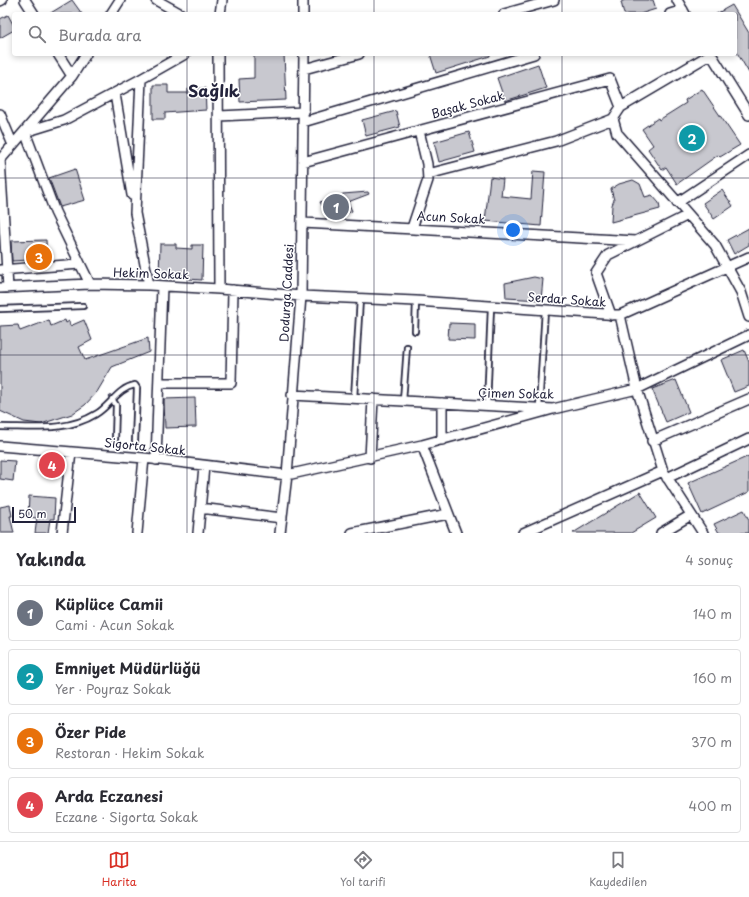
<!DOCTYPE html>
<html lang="tr">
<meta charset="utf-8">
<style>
body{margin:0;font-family:"Playpen Sans",sans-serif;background:#f7f7f7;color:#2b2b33}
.scale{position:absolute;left:12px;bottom:10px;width:64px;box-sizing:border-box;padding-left:4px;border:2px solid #22223b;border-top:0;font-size:11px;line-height:14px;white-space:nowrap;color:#22223b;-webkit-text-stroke:3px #fff;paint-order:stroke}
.you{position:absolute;left:513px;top:230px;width:14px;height:14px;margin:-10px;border:3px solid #fff;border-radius:50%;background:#1a73e8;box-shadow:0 0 0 6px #1a73e833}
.badge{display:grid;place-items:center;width:26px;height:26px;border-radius:50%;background:#d93025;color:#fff;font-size:13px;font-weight:700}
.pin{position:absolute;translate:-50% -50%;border:2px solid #fff;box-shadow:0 1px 4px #0006}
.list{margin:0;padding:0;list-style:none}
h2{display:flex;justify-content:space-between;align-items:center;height:52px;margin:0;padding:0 16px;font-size:17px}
h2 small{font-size:13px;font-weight:400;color:#7c7c81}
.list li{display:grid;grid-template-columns:26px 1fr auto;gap:12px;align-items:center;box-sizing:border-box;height:56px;margin:0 8px 8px;padding:0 8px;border:1px solid #e1e1e2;border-radius:4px}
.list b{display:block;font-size:15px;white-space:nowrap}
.list p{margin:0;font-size:13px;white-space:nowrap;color:#7c7c81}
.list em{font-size:13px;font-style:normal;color:#7c7c81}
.icon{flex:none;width:22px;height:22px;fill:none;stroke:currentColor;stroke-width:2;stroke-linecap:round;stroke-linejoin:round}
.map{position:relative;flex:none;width:749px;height:533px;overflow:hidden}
.search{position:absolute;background:#fff;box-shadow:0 2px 6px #0003;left:12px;right:12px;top:12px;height:44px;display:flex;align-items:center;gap:10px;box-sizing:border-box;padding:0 14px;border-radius:4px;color:#7c7c81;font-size:15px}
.sheet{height:308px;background:#fff}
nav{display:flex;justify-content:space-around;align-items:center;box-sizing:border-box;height:56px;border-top:1px solid #e1e1e2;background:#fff;font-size:11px;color:#7c7c81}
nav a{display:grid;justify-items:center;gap:2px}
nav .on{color:#d93025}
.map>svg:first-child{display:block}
.building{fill:#c8c8cf;stroke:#22223b}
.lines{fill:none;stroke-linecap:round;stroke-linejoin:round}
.service-casing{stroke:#22223b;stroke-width:8}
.minor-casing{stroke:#22223b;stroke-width:12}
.service{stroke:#fff;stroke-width:4.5}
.minor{stroke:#fff;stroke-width:9}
.grid{fill:none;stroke:#22223b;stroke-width:1;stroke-opacity:0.55}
.labels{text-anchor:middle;stroke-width:3;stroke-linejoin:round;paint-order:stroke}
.street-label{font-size:12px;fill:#22223b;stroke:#fff}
.district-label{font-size:16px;font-weight:bold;fill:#22223b;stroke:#fff}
</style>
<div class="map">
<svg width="749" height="533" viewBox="0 0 749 533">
<rect width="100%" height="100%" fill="#fff"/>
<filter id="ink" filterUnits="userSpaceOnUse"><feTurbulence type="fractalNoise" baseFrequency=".025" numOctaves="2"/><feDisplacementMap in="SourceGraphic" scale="8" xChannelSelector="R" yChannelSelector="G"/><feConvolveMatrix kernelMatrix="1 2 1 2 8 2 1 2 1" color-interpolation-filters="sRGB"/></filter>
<g filter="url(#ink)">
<!-- building -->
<path class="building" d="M 72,0 L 82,14 L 49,14 Z
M 625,0 L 653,0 L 656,9 L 640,14 L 624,14 L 621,2 Z
M 732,5 L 749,33 L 749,73 L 735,49 L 735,14 L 716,14 Z
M 8,15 L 14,26 L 14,30 L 0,38 L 0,19 Z
M 254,54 L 284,54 L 286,100 L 240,102 L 239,79 L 254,78 Z
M 430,54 L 490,54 L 490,56 L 436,73 Z
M 538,64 L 546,88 L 505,101 L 497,78 Z
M 153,85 L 168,85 L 168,93 L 188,93 L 188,89 L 205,88 L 206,110 L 165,113 L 165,119 L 153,119 Z
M 702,89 L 740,145 L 720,157 L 718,155 L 677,184 L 666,167 L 662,170 L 648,149 L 653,145 L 642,129 L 658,118 L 659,120 L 686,103 L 685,100 Z
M 396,111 L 400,127 L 366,136 L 362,120 Z
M 469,132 L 475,152 L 439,162 L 434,142 Z
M 75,169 L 85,200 L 60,207 L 49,178 Z
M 533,171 L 545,172 L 541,226 L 485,221 L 490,177 L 503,179 L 501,196 L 531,199 Z
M 633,180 L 640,184 L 645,197 L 652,195 L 659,203 L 660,209 L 611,222 L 612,205 L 614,200 L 611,189 L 619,184 Z
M 722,190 L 733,206 L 714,219 L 703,203 Z
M 368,192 L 369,194 L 348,202 L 352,211 L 335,219 L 329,218 L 320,202 L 328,199 L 329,202 L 343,194 Z
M 749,228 L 749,245 L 734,254 L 727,240 Z
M 46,240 L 47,259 L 12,261 L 11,241 Z
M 160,244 L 176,244 L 176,248 L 192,249 L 192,245 L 203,245 L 202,280 L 188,279 L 189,275 L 173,274 L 173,278 L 159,277 Z
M 534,277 L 543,279 L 541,300 L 506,298 L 505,283 Z
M 49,320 L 51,326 L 65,320 L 66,323 L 69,321 L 70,326 L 84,320 L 92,340 L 79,347 L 85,360 L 148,338 L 149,352 L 112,367 L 97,392 L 85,405 L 72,414 L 41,424 L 24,422 L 0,411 L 0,326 L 18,325 L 20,331 Z
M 449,323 L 475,324 L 475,340 L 448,339 Z
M 744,350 L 749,362 L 749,386 L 734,392 L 721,360 Z
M 676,380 L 689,412 L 666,422 L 652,389 Z
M 195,398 L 196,427 L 165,428 L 164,399 Z
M 749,456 L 749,492 L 702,514 L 688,483 Z
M 0,460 L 15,461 L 13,481 L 0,479 Z
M 640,492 L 656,518 L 631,533 L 573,533 Z
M 29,496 L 55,498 L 54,519 L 50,519 L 48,533 L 35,533 L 37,518 L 28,517 Z
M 10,505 L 12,516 L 10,516 L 14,533 L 0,533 L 0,507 Z
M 744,510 L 749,520 L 749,533 L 719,533 L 714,524 Z"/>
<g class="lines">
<defs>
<path id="service" d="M 0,309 L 83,306
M 415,331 L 416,301
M 354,398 L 360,299
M 112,399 L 116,405 L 115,440
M 403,401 L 407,347
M 487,406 L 491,307
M 539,408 L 545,310
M 0,427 C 33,427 67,432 96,414 C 110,406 118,388 135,385 L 137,388 L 135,442"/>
<path id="minor" d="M 25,0 L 34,14
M 156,0 L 181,14
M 303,0 L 303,14
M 677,0 L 685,14
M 0,1 L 2,0
M 111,14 L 120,0
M 220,14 L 222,0
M 504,14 L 554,0
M 670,14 L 683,10
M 58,54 L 72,76
M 218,54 L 219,289
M 711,54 L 621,107 L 613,119 L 617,133 L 715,245 L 741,292 L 749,317
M 711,54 L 749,115
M 304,69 L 359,54
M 141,79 L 185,54
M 115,94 L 132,195
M 0,114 L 13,145
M 219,116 L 304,112
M 303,122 L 534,54
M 0,159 L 8,288
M 0,160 L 72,76 L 86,54
M 303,162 L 610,79 L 621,107
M 428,174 L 556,141 L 613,119
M 677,203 L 749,155
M 303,223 L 636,241
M 412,228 L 428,180 L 427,164 L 419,131
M 0,270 L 80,264
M 90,284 L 55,212 L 25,132 L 64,120 L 141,79 L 135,213 L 149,285
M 0,288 L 90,284 L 149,285 L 219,289 L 301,296 L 416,301 L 620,315 L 637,389 L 663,471 L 703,533
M 611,315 L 596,273 L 608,255 L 688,215
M 620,315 L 749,257
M 160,383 L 231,383 L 233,290
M 292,395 L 553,409 L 637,389 L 749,335
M 442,403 L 442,440
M 652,441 L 749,399
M 422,445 L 456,533
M 0,446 L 144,458 L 287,475 L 422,445 L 553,409
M 370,458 L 373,399
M 156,460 L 162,286
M 667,478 L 749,439
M 200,508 L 282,518
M 62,533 L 71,452
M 137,533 L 144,458
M 198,533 L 204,466
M 280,533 L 287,475 L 301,296 L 304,54
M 352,533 L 448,514
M 523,533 L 663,471
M 661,533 L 691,515"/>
</defs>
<!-- service casing -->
<use href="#service" class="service-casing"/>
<!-- minor casing -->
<use href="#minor" class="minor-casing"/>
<!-- service -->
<use href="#service" class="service"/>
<!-- minor -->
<use href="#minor" class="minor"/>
</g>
</g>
<!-- grid -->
<path class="grid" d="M 187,0 L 187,14M 374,0 L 374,14M 562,0 L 562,14M 187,54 L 187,533M 374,54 L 374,533M 562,54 L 562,533M 0,178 L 749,178M 0,355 L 749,355"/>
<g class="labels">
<!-- street labels -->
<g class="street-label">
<text transform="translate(468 105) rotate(-15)" y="4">Başak Sokak</text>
<text transform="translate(451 218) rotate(3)" y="4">Acun Sokak</text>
<text transform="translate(151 274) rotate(2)" y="4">Hekim Sokak</text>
<text transform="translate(287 293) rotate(-87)" y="4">Dodurga Caddesi</text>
<text transform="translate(567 300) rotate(4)" y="4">Serdar Sokak</text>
<text transform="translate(516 394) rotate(1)" y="4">Çimen Sokak</text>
<text transform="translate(145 447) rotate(6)" y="4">Sigorta Sokak</text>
</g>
<!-- district labels -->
<g class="district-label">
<text x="214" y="97">Sağlık</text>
</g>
</g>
</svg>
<div class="scale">50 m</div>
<div class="you"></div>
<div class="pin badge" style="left:336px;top:207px;background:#6b7280">1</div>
<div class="pin badge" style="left:692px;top:138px;background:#0f9aa8">2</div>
<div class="pin badge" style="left:39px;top:257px;background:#e8710a">3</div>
<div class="pin badge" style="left:52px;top:465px;background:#e0444e">4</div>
<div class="search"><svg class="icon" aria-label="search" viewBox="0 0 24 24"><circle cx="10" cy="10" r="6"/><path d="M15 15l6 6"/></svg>Burada ara</div>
</div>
<section class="sheet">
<h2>Yakında<small>4 sonuç</small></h2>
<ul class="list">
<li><span class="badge" style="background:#6b7280">1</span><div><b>Küplüce Camii</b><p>Cami · Acun Sokak</p></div><em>140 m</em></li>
<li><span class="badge" style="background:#0f9aa8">2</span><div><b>Emniyet Müdürlüğü</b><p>Yer · Poyraz Sokak</p></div><em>160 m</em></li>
<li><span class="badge" style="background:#e8710a">3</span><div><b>Özer Pide</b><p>Restoran · Hekim Sokak</p></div><em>370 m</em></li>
<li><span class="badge" style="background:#e0444e">4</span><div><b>Arda Eczanesi</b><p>Eczane · Sigorta Sokak</p></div><em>400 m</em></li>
</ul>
</section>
<nav>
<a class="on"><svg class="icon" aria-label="map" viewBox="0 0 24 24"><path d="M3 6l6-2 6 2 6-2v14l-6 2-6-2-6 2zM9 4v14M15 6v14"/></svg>Harita</a>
<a><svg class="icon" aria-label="directions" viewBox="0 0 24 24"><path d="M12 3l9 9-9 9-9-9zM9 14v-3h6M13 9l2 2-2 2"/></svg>Yol tarifi</a>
<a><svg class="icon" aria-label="saved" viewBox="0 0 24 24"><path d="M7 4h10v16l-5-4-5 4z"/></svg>Kaydedilen</a>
</nav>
